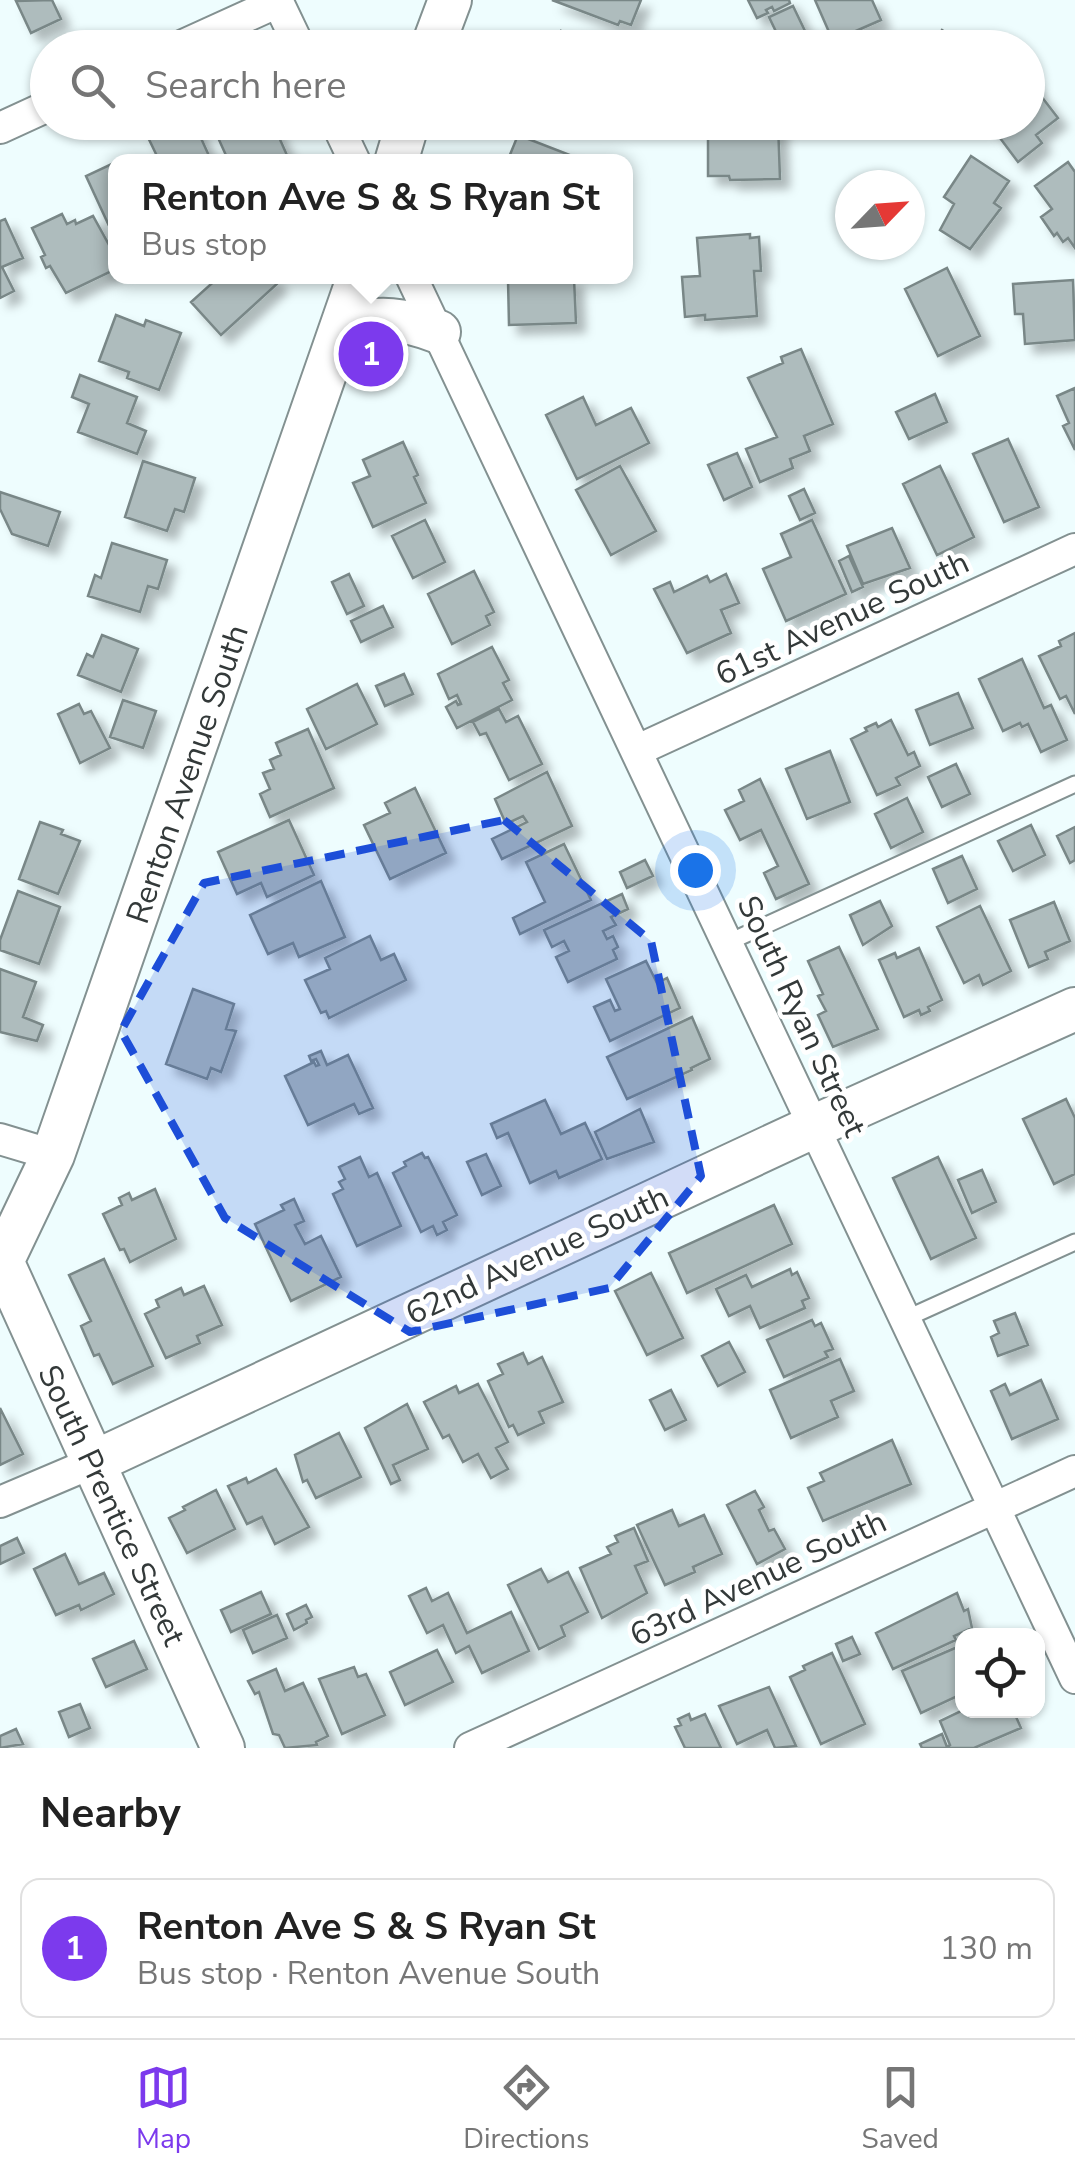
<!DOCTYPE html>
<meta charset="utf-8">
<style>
body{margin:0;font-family:"Nunito Sans",sans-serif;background:#f2f2f2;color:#222}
.controls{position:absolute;right:30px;bottom:30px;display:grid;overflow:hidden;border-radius:20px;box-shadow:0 2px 8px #0004}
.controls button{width:90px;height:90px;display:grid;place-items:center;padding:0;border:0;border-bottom:2px solid #e0e0e0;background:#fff;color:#222;font:50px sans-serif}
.compass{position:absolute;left:835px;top:170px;width:90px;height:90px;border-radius:50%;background:#fff;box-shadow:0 2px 8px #0004;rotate:65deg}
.you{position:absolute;left:695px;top:870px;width:35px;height:35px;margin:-25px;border:8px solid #fff;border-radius:50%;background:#1a73e8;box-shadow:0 0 0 15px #1a73e833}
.badge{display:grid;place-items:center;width:65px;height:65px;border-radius:50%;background:#7c3aed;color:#fff;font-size:32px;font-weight:700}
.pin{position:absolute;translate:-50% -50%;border:5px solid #fff;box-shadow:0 2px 10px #0006}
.popup{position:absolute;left:108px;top:154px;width:525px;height:130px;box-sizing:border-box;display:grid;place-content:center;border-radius:20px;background:#fff;filter:drop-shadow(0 2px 8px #0005);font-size:32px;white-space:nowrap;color:#767676}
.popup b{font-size:38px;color:#222}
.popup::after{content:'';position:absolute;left:50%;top:100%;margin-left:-20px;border:20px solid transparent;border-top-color:#fff}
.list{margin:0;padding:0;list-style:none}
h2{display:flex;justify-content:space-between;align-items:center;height:130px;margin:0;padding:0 40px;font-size:42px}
h2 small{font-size:32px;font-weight:400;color:#767676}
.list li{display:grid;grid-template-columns:65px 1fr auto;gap:30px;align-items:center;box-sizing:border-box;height:140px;margin:0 20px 20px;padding:0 20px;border:2px solid #e0e0e0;border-radius:20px}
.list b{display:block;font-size:38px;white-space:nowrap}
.list p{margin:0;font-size:32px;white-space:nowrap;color:#767676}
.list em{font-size:32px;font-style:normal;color:#767676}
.icon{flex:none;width:55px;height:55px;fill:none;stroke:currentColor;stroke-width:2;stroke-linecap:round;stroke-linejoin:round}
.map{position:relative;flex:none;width:1075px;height:1748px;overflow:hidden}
.search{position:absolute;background:#fff;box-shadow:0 2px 8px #0004;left:30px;right:30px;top:30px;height:110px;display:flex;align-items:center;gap:25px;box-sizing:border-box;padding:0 35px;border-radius:55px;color:#767676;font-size:38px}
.sheet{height:290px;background:#fff}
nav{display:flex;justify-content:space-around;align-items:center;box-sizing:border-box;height:140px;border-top:2px solid #e0e0e0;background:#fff;font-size:28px;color:#767676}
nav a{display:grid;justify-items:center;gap:5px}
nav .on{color:#7c3aed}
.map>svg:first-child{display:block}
.building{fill:#aebcbd;stroke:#798787;stroke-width:2.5;filter:url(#shadow)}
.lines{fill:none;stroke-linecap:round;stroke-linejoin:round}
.lane-casing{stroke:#839191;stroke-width:19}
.street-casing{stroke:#839191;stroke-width:34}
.secondary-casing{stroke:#839191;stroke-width:46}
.lane{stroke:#fff;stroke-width:15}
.street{stroke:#fff;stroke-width:30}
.secondary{stroke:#fff;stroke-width:42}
.marked{fill:#1d4ed8;fill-opacity:0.2;stroke:#1d4ed8;stroke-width:8;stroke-dasharray:20 12;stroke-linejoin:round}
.labels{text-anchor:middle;stroke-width:9;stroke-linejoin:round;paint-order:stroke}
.street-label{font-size:32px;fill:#333939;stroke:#fff}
</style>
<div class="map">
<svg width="1075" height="1748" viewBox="0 0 1075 1748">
<defs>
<filter id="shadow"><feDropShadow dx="9" dy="9" stdDeviation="5" flood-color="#0004"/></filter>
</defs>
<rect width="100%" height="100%" fill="#eefdfe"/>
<!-- building -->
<path class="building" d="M 52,0 L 61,19 L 31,33 L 16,1 Z
M 552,0 L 641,0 L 631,25 L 620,21 L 618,25 Z
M 748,0 L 789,0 L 790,3 L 774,11 L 772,7 L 766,10 L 768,13 L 757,18 Z
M 815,0 L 872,0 L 881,20 L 833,41 Z
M 793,6 L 805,31 L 781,42 L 769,17 Z
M 942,30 L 969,48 L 930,48 Z
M 561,31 L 603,48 L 555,48 Z
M 1028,79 L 1058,118 L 1036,135 L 1042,143 L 1018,162 L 988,122 L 1028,122 Z
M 158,122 L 179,122 L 183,131 L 195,125 L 210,158 L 203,162 L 151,162 L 149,158 L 156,154 L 144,129 Z
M 211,122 L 262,122 L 266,130 L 274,126 L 290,162 L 229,162 Z
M 725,122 L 785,122 L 778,123 L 780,179 L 730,180 L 729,176 L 708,176 L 708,137 L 726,137 Z
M 518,135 L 575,157 L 574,162 L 507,162 Z
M 971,156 L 1009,181 L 994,203 L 1001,208 L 970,249 L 940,230 L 954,204 L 944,197 Z
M 116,162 L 116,241 L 86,176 Z
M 1068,162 L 1075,172 L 1075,248 L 1068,238 L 1063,242 L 1057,233 L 1054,236 L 1041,217 L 1052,209 L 1035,186 Z
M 62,214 L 67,224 L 75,220 L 76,224 L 93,216 L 114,254 L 112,262 L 116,269 L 66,293 L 50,266 L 46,268 L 41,257 L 45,255 L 32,228 Z
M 5,219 L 23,258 L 2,267 L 14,291 L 0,298 L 0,221 Z
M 750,234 L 750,238 L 759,237 L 761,271 L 754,271 L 757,316 L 705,320 L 705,315 L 685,317 L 682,277 L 700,276 L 697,238 Z
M 947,268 L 980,336 L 938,356 L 905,289 Z
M 220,276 L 272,276 L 278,283 L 221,335 L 191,302 Z
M 574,278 L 576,323 L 509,325 L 508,280 Z
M 1073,280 L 1075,340 L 1025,344 L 1023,314 L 1015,314 L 1013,284 Z
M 116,315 L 144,326 L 146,320 L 181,333 L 159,390 L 127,378 L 129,372 L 99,361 Z
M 801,349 L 833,424 L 804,436 L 810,451 L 790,459 L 793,468 L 760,482 L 746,449 L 777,437 L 748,378 L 783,363 L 781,357 Z
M 80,375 L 137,397 L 127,423 L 146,431 L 137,454 L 78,432 L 89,404 L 72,397 Z
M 1075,388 L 1075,450 L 1063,426 L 1069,423 L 1057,396 Z
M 935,394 L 947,422 L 909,439 L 896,412 Z
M 583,397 L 596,425 L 631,408 L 649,443 L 577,479 L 546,415 Z
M 1008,439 L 1039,507 L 1004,522 L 973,454 Z
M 403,442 L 418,475 L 414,477 L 426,503 L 373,527 L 353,483 L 370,476 L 363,460 Z
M 737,453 L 752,487 L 724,500 L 708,465 Z
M 143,461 L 195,478 L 184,512 L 175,509 L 167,531 L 125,517 Z
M 620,466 L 656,531 L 611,555 L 576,490 Z
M 940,466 L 974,537 L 937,555 L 903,484 Z
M 804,489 L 815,513 L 800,520 L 789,496 Z
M 0,492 L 60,512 L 48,546 L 12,534 L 0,509 Z
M 425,520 L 445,562 L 413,578 L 392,536 Z
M 812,520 L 846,594 L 786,621 L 763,569 L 791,557 L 781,534 Z
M 892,528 L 910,568 L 863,584 L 847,546 Z
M 112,543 L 167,560 L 158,589 L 148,586 L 140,612 L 88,596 L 95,575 L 101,578 Z
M 849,556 L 863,587 L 852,592 L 839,561 Z
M 474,571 L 494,612 L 486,616 L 490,625 L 452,644 L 428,594 Z
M 349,574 L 364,606 L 347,614 L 332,582 Z
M 726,574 L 739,603 L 721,610 L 731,633 L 687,653 L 654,589 L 670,582 L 674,592 L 707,576 L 710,582 Z
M 383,606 L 393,627 L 361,642 L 351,621 Z
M 1075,633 L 1075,714 L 1066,696 L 1060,699 L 1039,656 L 1061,646 L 1059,641 Z
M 102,635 L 138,649 L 121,692 L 78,675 L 87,654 L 93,657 Z
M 492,647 L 509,680 L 503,683 L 512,700 L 457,728 L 446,707 L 456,701 L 458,705 L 461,704 L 457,695 L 449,699 L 438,674 Z
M 1022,659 L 1044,708 L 1051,705 L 1067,740 L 1041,752 L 1028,724 L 1022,727 L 1020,723 L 1003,731 L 979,679 Z
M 404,674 L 413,694 L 385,706 L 376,686 Z
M 357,684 L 377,724 L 326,749 L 307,709 Z
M 958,693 L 973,728 L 930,745 L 916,710 Z
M 123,700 L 156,711 L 143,748 L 110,737 Z
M 79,704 L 84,714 L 91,711 L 110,748 L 80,763 L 58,714 Z
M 499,709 L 506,722 L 518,716 L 542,764 L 509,780 L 486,733 L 480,735 L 473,722 Z
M 891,720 L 908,755 L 914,752 L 920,766 L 896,778 L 900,785 L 877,795 L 851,739 L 867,731 L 865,728 L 876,723 L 878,727 Z
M 308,729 L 334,788 L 270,817 L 260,794 L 270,789 L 263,773 L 274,769 L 270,760 L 281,755 L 276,743 Z
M 830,751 L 850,802 L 807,819 L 786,769 Z
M 956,764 L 970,794 L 942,807 L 928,777 Z
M 547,772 L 572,826 L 502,859 L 492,839 L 527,822 L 523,816 L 506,824 L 495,799 Z
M 760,779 L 809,884 L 776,899 L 764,873 L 778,866 L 761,830 L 740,840 L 725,810 L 744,801 L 739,790 Z
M 415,788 L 446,853 L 390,879 L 364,825 L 390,813 L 385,803 Z
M 907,798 L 923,832 L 891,848 L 875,814 Z
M 289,820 L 314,875 L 267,897 L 261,883 L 237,894 L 218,852 Z
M 40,822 L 63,830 L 61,834 L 80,841 L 58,894 L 19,879 Z
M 1031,825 L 1045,855 L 1013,871 L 998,841 Z
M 1075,827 L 1075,860 L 1070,863 L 1057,836 Z
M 564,844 L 591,900 L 520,934 L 513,918 L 545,902 L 526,862 Z
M 962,856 L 977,889 L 948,903 L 933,869 Z
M 645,860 L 653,876 L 627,888 L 620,872 Z
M 321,881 L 345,937 L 299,957 L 293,943 L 268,954 L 250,915 Z
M 18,891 L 60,907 L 39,964 L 0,950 L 0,940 Z
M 622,894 L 628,909 L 611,917 L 616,925 L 603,931 L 607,939 L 613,936 L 618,947 L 613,950 L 617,959 L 568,982 L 556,957 L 569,951 L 564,941 L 552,947 L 544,930 Z
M 880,901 L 892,926 L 863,945 L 850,915 Z
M 1054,902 L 1070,941 L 1045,952 L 1048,959 L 1029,967 L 1010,920 Z
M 980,906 L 1011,971 L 983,985 L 979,975 L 964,983 L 937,927 Z
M 370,936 L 381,960 L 394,954 L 406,980 L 329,1018 L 326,1011 L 321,1013 L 305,980 L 330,969 L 325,958 Z
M 839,947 L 878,1029 L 833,1047 L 818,1015 L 826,1011 L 818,996 L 823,994 L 808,961 Z
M 919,948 L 942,1000 L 928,1007 L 930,1011 L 921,1015 L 919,1010 L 904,1017 L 879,960 L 895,953 L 897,958 Z
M 646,961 L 657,983 L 667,978 L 680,1008 L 610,1041 L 594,1007 L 610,1000 L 615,1011 L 620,1009 L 606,979 Z
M 0,969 L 36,982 L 23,1017 L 43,1025 L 37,1041 L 0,1032 Z
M 193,989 L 234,1004 L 226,1029 L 236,1031 L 221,1072 L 211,1068 L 207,1079 L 166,1064 Z
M 692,1017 L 710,1059 L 691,1068 L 692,1070 L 627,1099 L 607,1057 Z
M 321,1051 L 327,1065 L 348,1055 L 373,1108 L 359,1114 L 354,1104 L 308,1125 L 285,1076 L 314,1062 L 316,1066 L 319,1065 L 316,1059 L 311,1061 L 309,1056 Z
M 1066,1099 L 1075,1118 L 1075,1174 L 1054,1184 L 1023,1119 Z
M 545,1100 L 561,1134 L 585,1123 L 602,1159 L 559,1178 L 556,1171 L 530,1183 L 508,1133 L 497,1138 L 491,1124 Z
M 640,1109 L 654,1142 L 607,1159 L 595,1132 Z
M 422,1153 L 425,1158 L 428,1157 L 457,1215 L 443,1222 L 447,1230 L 437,1235 L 433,1226 L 421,1232 L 393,1173 L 406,1166 L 404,1162 Z
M 486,1154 L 501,1186 L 482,1195 L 467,1162 Z
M 360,1157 L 369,1177 L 377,1173 L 401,1226 L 357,1246 L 333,1194 L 343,1189 L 339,1182 L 345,1179 L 339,1167 Z
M 938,1157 L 976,1238 L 931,1259 L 893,1178 Z
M 982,1170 L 996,1202 L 972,1213 L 958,1180 Z
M 155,1189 L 176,1239 L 130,1262 L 124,1249 L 120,1250 L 103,1214 L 122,1205 L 119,1198 L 129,1193 L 132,1200 Z
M 294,1199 L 304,1221 L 295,1225 L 305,1244 L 321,1236 L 341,1277 L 291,1301 L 255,1224 L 284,1210 L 281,1205 Z
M 774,1205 L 792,1244 L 687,1293 L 669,1253 Z
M 104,1259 L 153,1366 L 113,1384 L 99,1354 L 94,1356 L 81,1326 L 91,1321 L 69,1275 Z
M 790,1269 L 792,1275 L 797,1272 L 809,1298 L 802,1301 L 805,1308 L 760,1328 L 750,1306 L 729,1316 L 716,1289 L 746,1275 L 752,1287 Z
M 651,1273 L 683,1338 L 647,1355 L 615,1291 Z
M 204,1286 L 222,1325 L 197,1336 L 200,1343 L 166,1358 L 145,1314 L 159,1307 L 156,1300 L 181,1288 L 184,1295 Z
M 1015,1313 L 1028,1345 L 998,1356 L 991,1337 L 999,1333 L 994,1321 Z
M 812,1320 L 815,1326 L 821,1323 L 833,1349 L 825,1352 L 828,1357 L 784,1377 L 767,1340 Z
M 729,1342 L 745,1372 L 718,1386 L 702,1356 Z
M 523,1353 L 528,1364 L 542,1357 L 563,1402 L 539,1412 L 544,1423 L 518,1435 L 513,1425 L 509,1427 L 488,1381 L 503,1374 L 498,1364 Z
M 840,1359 L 854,1391 L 831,1401 L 838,1417 L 791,1438 L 770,1390 Z
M 1041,1380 L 1058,1419 L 1012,1439 L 991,1391 L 1005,1384 L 1010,1395 Z
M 478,1384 L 508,1442 L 496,1448 L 508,1469 L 491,1478 L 478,1454 L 463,1462 L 449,1435 L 443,1438 L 424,1402 L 456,1386 L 459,1393 Z
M 671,1390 L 686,1420 L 665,1430 L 650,1400 Z
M 407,1404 L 428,1449 L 393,1465 L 400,1480 L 391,1484 L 365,1428 Z
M 0,1408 L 23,1454 L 0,1465 Z
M 339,1433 L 361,1477 L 316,1498 L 307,1480 L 303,1482 L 295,1455 Z
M 892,1440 L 911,1484 L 823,1521 L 808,1488 L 824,1481 L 820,1473 Z
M 276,1469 L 309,1527 L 275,1544 L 262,1517 L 247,1524 L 228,1486 L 246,1478 L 248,1483 Z
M 216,1490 L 235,1529 L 187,1553 L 169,1518 L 185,1510 L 183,1507 Z
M 755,1491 L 764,1507 L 759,1510 L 769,1531 L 774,1529 L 785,1549 L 757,1564 L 727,1505 Z
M 672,1510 L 679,1526 L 704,1515 L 722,1554 L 693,1567 L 695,1572 L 665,1585 L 637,1525 Z
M 634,1528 L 648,1561 L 635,1566 L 647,1593 L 602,1618 L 580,1568 L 611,1554 L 607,1547 L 618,1542 L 615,1536 Z
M 17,1538 L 24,1553 L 0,1564 L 0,1546 Z
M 65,1554 L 79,1584 L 104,1573 L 114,1594 L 81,1610 L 79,1605 L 56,1615 L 34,1569 Z
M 541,1569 L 548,1582 L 568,1572 L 588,1612 L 561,1626 L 565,1636 L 539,1649 L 508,1585 Z
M 426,1588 L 432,1601 L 448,1593 L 467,1633 L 511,1612 L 529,1651 L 482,1673 L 469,1646 L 456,1653 L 443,1625 L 427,1633 L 409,1596 Z
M 261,1592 L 271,1614 L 231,1632 L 221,1610 Z
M 957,1593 L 964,1611 L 968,1609 L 972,1628 L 954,1636 L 956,1640 L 893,1669 L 876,1633 Z
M 306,1605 L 312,1617 L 306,1620 L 307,1623 L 294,1630 L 287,1614 Z
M 277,1615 L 287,1638 L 253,1653 L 243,1630 Z
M 852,1637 L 860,1654 L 843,1661 L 836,1644 Z
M 134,1641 L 147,1669 L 106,1687 L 93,1659 Z
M 962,1645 L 962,1694 L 921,1713 L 902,1671 Z
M 437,1650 L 453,1682 L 405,1705 L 390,1672 Z
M 832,1653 L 865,1724 L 821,1744 L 790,1677 L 805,1670 L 803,1666 Z
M 354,1667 L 358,1677 L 366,1674 L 385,1715 L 342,1734 L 319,1679 Z
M 276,1669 L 285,1691 L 303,1683 L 328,1736 L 316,1742 L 317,1745 L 285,1748 L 279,1735 L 273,1734 L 259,1692 L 255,1694 L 248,1681 Z
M 769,1687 L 796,1746 L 775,1748 L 767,1730 L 737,1744 L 719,1706 Z
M 80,1704 L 90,1728 L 69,1737 L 59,1712 Z
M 963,1710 L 1013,1710 L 1021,1728 L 974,1748 L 922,1748 L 920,1744 L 942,1734 L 947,1747 L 950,1745 L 940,1721 Z
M 689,1714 L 691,1720 L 705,1714 L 721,1748 L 685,1748 L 675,1727 L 681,1725 L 678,1719 Z
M 16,1729 L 23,1744 L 0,1748 L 0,1736 Z"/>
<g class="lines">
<defs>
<path id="lane" d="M 729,942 L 1075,784
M 905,1319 L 1075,1242"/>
<path id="street" d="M 277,0 L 300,48
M 177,48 L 278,2
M 336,122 L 355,162
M 0,128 L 48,106
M 411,276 L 1075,1678
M 638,750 L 1075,549
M 0,1139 L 53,1155
M 0,1502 L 92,1463
M 470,1748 L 1075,1471"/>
<path id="secondary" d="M 432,48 L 450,0
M 396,162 L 408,122
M 344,324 C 382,317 402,318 439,332
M 2,1261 L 223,1748
M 0,1266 L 53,1155 L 359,276
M 92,1463 L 815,1126 L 1075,1009"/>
</defs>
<!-- lane casing -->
<use href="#lane" class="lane-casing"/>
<!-- street casing -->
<use href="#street" class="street-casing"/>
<!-- secondary casing -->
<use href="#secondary" class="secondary-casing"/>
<!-- lane -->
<use href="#lane" class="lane"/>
<!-- street -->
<use href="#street" class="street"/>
<!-- secondary -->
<use href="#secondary" class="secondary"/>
</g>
<!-- marked area -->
<path class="marked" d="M 504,820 L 651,941 L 701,1176 L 609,1288 L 410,1332 L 225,1218 L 121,1031 L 204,883 Z"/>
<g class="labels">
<!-- street labels -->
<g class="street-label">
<text transform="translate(842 618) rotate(-25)" y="11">61st Avenue South</text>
<text transform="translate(187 774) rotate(-71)" y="11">Renton Avenue South</text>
<text transform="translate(802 1016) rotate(65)" y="11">South Ryan Street</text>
<text transform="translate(537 1255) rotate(-25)" y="11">62nd Avenue South</text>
<text transform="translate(112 1505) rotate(65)" y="11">South Prentice Street</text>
<text transform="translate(758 1578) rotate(-25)" y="11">63rd Avenue South</text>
</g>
</g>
</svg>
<div class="controls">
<button><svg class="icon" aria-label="locate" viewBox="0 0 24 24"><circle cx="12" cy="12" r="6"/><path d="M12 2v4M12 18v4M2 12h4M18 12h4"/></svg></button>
</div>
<svg class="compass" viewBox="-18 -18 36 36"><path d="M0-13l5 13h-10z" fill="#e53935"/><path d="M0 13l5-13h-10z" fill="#767676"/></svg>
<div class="you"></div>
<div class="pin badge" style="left:371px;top:354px">1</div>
<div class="popup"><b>Renton Ave S &amp; S Ryan St</b>Bus stop</div>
<div class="search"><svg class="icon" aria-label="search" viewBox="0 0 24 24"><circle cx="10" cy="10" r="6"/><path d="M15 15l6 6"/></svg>Search here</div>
</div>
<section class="sheet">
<h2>Nearby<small></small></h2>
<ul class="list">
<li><span class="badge">1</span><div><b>Renton Ave S &amp; S Ryan St</b><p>Bus stop · Renton Avenue South</p></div><em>130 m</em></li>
</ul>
</section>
<nav>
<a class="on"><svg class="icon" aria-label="map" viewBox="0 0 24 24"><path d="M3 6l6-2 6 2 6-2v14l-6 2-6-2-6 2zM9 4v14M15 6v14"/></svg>Map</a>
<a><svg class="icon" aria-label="directions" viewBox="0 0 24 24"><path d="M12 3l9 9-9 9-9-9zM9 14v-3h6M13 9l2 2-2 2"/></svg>Directions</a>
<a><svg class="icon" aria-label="saved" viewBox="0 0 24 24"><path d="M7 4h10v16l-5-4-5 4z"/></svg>Saved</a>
</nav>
